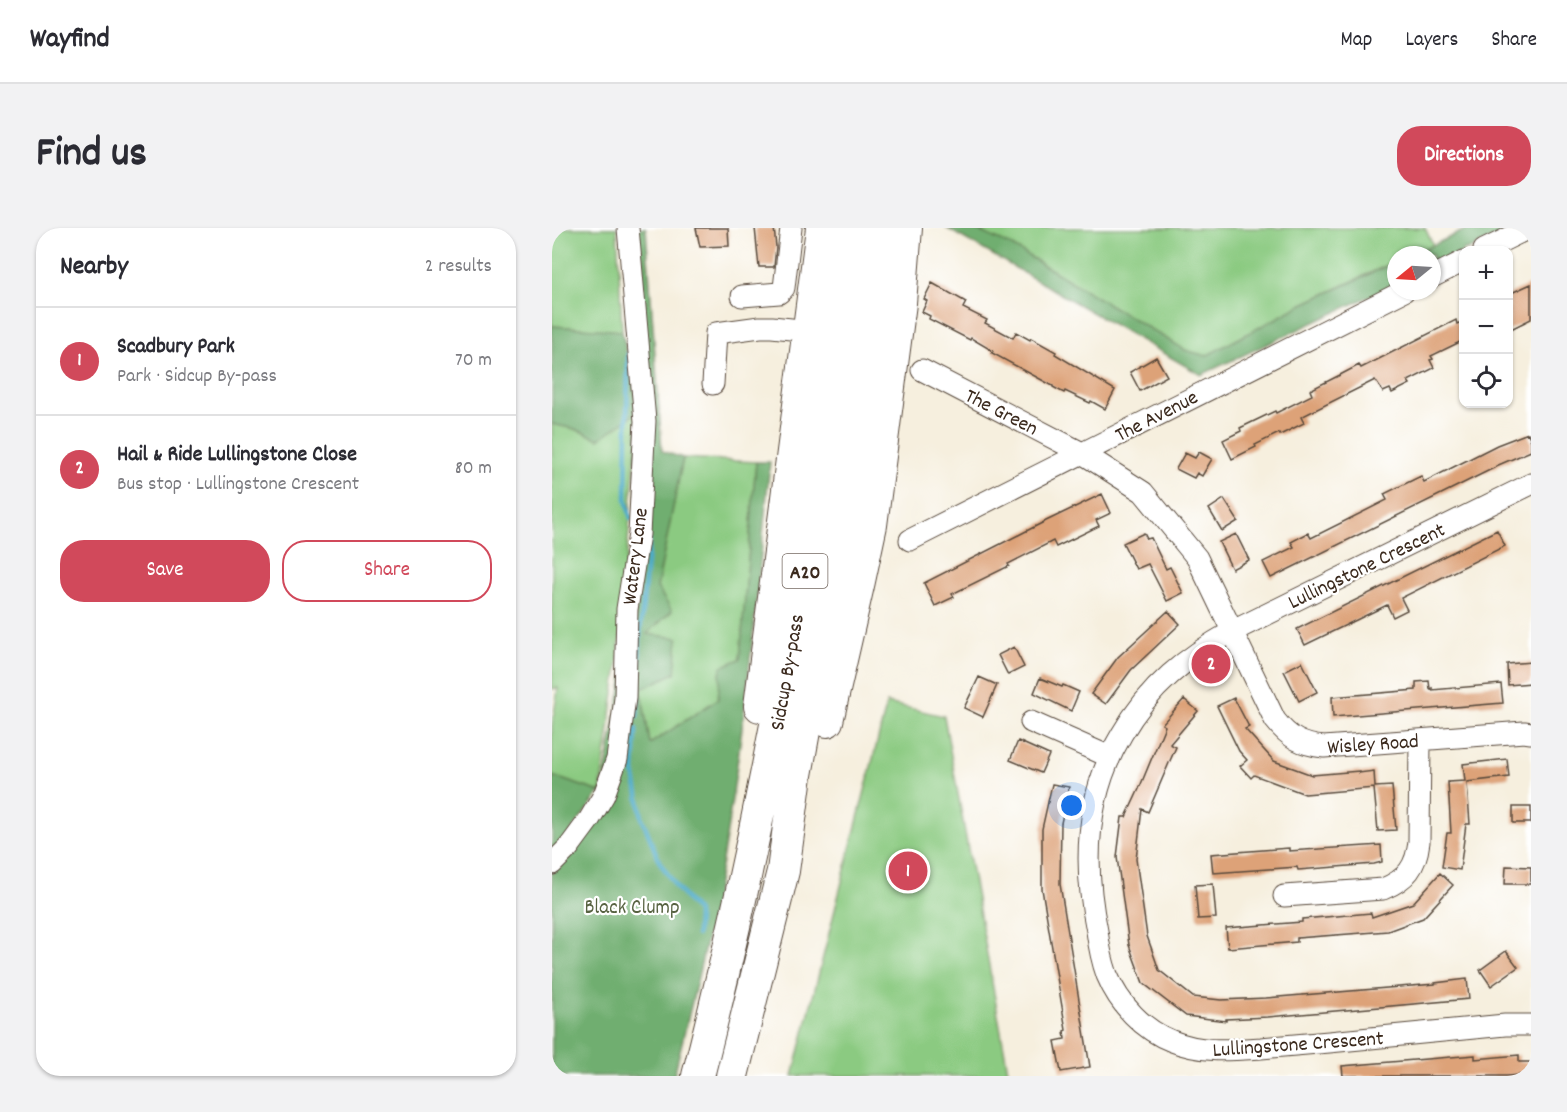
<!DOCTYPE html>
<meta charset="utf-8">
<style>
body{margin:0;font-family:Dekko,sans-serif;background:#f2f2f3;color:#2b2b33}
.controls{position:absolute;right:18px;top:18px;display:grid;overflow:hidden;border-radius:12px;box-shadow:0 2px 4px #0004}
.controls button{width:54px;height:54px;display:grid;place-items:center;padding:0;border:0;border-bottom:2px solid #e1e1e2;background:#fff;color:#2b2b33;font:30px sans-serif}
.compass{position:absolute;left:835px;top:18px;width:54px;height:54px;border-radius:50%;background:#fff;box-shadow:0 2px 4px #0004;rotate:252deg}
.you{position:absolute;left:520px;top:578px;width:21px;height:21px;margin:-15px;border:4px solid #fff;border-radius:50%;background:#1a73e8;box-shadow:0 0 0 9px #1a73e833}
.badge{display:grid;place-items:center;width:39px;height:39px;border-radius:50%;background:#d1495b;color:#fff;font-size:20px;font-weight:700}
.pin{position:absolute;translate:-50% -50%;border:3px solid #fff;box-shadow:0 2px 6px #0006}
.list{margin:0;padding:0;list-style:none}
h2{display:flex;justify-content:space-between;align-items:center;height:78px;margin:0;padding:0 24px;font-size:26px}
h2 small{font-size:20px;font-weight:400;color:#7c7c81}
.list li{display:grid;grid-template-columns:39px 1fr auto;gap:18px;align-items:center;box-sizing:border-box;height:108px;padding:0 24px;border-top:2px solid #e1e1e2}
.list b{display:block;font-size:22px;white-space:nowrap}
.list p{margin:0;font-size:20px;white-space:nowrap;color:#7c7c81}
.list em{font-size:20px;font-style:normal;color:#7c7c81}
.actions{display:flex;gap:12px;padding:18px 24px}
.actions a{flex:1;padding:14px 0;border:2px solid #d1495b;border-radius:24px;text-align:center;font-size:21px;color:#d1495b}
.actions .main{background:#d1495b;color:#fff}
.icon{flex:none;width:33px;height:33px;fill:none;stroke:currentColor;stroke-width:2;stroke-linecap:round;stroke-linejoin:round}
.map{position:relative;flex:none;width:979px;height:848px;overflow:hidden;border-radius:24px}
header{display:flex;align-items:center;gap:36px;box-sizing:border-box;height:84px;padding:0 30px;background:#fff;border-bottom:2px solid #e1e1e2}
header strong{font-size:28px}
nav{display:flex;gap:33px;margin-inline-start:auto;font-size:21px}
.intro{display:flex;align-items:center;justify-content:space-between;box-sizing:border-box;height:144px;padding:0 36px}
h1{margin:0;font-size:42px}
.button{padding:15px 27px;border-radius:24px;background:#d1495b;color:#fff;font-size:21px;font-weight:700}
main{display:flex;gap:36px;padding:0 36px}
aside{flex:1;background:#fff;border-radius:24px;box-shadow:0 2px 4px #0004}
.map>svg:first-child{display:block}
.green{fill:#8bca81;stroke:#637a50;stroke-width:1.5}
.forest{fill:#70ae6f;stroke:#566c46;stroke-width:1.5}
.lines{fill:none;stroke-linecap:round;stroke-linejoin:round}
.stream{stroke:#4baac9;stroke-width:4.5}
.building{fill:#dda278}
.minor-casing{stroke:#57483b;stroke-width:23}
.highway-casing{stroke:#57483b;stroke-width:34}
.minor{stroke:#fff;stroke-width:21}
.highway{stroke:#fff;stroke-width:32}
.labels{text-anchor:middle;stroke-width:4.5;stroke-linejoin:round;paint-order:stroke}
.shield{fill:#fff;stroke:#766a62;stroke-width:1.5}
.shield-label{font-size:20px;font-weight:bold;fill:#3b2a1e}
.street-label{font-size:21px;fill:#3b2a1e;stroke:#fff}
.park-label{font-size:21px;fill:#576241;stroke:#fff}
</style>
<header>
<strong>Wayfind</strong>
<nav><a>Map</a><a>Layers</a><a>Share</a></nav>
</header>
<div class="intro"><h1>Find us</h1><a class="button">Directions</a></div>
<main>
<aside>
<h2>Nearby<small>2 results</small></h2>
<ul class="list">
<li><span class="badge">1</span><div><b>Scadbury Park</b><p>Park · Sidcup By-pass</p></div><em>70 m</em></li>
<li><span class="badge">2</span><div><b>Hail &amp; Ride Lullingstone Close</b><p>Bus stop · Lullingstone Crescent</p></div><em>80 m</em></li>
</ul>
<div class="actions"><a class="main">Save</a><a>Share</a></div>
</aside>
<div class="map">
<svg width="979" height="848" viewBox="0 0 979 848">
<rect width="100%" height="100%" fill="#fff"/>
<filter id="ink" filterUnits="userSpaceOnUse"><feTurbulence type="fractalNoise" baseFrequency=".0167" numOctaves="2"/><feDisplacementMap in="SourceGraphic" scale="12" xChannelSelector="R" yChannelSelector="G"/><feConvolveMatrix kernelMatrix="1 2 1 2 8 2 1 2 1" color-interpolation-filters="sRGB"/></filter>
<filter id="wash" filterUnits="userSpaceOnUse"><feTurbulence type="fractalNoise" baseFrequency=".008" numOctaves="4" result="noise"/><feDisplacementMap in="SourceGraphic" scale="24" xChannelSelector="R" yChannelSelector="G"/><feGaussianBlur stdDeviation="1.35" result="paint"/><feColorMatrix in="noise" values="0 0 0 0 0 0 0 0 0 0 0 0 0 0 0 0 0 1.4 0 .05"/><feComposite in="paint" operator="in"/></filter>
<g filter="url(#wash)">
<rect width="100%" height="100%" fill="#f6efde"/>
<!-- green -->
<path class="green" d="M 0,0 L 65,0 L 70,103 L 0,98 Z
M 419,0 L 873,0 L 881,17 L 859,27 L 844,27 L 844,33 L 751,76 L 654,128 L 633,122 L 460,18 Z
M 87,183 L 65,444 L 48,564 L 0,548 L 0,498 L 6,460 L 0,461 L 0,196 L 23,201 L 47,211 Z
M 131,230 L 204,234 L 188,431 L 169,439 L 167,471 L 98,516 L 89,461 L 123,444 L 94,407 L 105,359 Z
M 335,475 L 392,488 L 457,848 L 241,848 Z"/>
<!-- forest -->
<path class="forest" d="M 84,0 L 94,0 L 110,223 L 131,230 L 105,359 L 120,383 L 95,406 L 126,410 L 123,445 L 89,461 L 98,516 L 166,471 L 169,439 L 188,431 L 204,234 L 218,234 C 204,380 191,527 163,671 C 152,730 136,789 122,848 L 0,848 L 0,646 L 21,624 L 44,595 L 85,373 Z
M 394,0 L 420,0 L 460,18 L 633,122 L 654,128 L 751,76 L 844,34 L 844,56 L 649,147 Z
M 917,0 L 962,0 L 915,22 L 912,22 L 911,24 L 880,39 L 880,27 L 860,27 Z
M 0,98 L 70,103 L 87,183 L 47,211 L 23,201 L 0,196 Z
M 0,548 L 48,564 L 0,629 Z"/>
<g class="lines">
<!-- stream -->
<path class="stream" d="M 76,126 L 74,272 L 79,291
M 85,488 L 88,405 L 97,313
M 84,501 L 82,543 L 90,590 L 107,633 L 125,660 L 146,685 L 145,707"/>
</g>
<g id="blocks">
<!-- building -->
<path class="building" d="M 144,0 L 176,0 L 177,18 L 148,19 Z
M 203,0 L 222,0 L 224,19 L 222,39 L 207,39 Z
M 380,55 L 414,74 L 411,80 L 435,92 L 433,95 L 461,110 L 464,104 L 478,112 L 479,110 L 504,124 L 503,126 L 563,162 L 553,181 L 539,173 L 538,175 L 513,163 L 512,165 L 501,159 L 501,158 L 440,125 L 441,123 L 419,110 L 418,112 L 377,91 L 378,88 L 370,84 L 375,73 L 372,71 Z
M 979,56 L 979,91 L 957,102 L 957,66 Z
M 904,92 L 905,96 L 912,93 L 912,112 L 879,128 L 881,131 L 878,132 L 882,140 L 856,153 L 858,156 L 840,165 L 838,161 L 831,164 L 823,152 L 749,189 L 752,195 L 728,207 L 727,205 L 703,217 L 704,219 L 680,231 L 671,212 L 689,203 L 688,200 L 723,183 L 724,185 L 760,167 L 758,162 L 788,147 L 807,137 L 809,140 Z
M 604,129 L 615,148 L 588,163 L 578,144 Z
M 976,205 L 979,213 L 979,223 L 944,238 L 944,239 L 719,350 L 711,334 L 742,319 L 739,314 L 756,305 L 759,310 L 835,272 L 832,266 L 869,248 L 872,254 L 945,217 Z
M 647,224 L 660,231 L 650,248 L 645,245 L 642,250 L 624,241 L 633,225 L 643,230 Z
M 550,266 L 559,285 L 544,292 L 547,298 L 504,319 L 501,313 L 456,336 L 457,338 L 400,366 L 402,369 L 383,378 L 372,355 L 492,294 Z
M 672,271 L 686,293 L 670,303 L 657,281 Z
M 945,302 L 953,318 L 849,370 L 855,382 L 841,389 L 835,377 L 753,417 L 745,401 Z
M 592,305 L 595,311 L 599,310 L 614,341 L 618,339 L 631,365 L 615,373 L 596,336 L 584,341 L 571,315 Z
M 684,306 L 697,332 L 680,341 L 667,314 Z
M 616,383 L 628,396 L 579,442 L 554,476 L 539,466 L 566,429 Z
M 462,419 L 472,439 L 456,447 L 446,427 Z
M 750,434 L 765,464 L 747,473 L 732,443 Z
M 979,434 L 979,455 L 956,457 L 955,436 Z
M 427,449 L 445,457 L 431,489 L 412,480 Z
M 488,450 L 510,459 L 511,457 L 527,464 L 519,483 L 482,465 Z
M 877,453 L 878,461 L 880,460 L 880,462 L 949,456 L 951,475 L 781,489 L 780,469 L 864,462 L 864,454 Z
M 682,470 L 697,499 L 693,501 L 722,533 L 760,547 L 807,543 L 807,545 L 822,543 L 823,559 L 840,558 L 844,602 L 826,603 L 822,560 L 753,566 L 702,547 L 699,550 L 688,538 L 695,532 L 687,523 L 665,478 Z
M 632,471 L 646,483 L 618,516 L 624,519 L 617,535 L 596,584 L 590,581 L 584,631 L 595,708 L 607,742 L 641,769 L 669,772 L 714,770 L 883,756 L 883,755 L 915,751 L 917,771 L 716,789 L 674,791 L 674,793 L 634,788 L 591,755 L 577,717 L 565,629 L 570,589 L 574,589 L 587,561 L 613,498 L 610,496 Z
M 466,513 L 497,527 L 489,545 L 458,532 Z
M 955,531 L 957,549 L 915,554 L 918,596 L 914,596 L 908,642 L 890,639 L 895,605 L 899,605 L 896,554 L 913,553 L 911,536 Z
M 500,556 L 517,559 L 509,595 L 508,656 L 538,839 L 509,844 L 503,813 L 513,811 L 512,803 L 514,802 L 490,661 L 490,601 Z
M 961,579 L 979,579 L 979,595 L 961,595 Z
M 829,617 L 830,634 L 822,636 L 746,642 L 745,639 L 661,645 L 659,626 L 737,620 L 737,623 Z
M 954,638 L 979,639 L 979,656 L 953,656 Z
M 888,645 L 901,657 L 871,690 L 836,703 L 745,710 L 745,714 L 676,720 L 674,700 L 750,694 L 750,691 L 785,688 L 819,685 L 820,689 L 861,675 Z
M 661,656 L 664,690 L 646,691 L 643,657 Z
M 954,723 L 966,739 L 939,758 L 928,742 Z
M 923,827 L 923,831 L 967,827 L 967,834 L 979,834 L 979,846 L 955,848 L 791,848 L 790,838 Z"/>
</g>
</g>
<g filter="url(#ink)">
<use href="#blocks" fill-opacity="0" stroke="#57483b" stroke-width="1.5"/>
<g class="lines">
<defs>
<path id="minor" d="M 932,22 L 977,0
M 880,49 L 912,33
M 190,68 L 227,65 L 232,60 L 239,0
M 370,142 L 530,225 L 591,264 L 645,330 L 723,492 C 737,510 750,517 772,519 L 972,504 L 979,505
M 161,156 L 164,105 L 208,99 L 220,99 L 258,103
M 979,256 L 681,403 C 634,429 597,459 570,506 C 534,566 531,636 545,703 C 547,718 550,733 555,747 C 567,776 591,802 620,813 C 650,825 678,822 709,820 C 732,818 754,816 777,814 C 835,808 894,803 953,797 L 979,797
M 358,312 L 852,63
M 479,494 L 558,529
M 0,636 L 17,619 L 37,592 L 52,567 L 65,531 L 73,470 L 75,381 L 87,306 L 93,193 L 76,0
M 732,668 L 831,661 C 855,651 864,639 867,614 L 868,512"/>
<path id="highway" d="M 208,478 L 270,0
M 275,493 L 307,353 L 319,297 L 348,75 L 354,0
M 146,848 C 182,707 212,566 238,422 C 264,283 286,141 299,0
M 180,848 L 231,643 L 244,547 L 280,349 L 300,215 L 321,51 L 326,0"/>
</defs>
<!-- minor casing -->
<use href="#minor" class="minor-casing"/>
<!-- highway casing -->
<use href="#highway" class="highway-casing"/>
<!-- minor -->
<use href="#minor" class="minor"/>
<!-- highway -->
<use href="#highway" class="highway"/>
</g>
</g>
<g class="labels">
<!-- shield labels -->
<rect class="shield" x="230.5" y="326" width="45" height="34" rx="4.5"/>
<g class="shield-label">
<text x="253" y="350">A20</text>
</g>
<!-- street labels -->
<g class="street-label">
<text transform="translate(450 183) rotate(27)" y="7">The Green</text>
<text transform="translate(604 187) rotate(-27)" y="7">The Avenue</text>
<text transform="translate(82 328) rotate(-83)" y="7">Watery Lane</text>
<text transform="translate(814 337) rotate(-26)" y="7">Lullingstone Crescent</text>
<text transform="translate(234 444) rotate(-80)" y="7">Sidcup By-pass</text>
<text transform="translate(821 515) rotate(-4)" y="7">Wisley Road</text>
<text transform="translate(746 815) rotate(-4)" y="7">Lullingstone Crescent</text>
</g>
<!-- park labels -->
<g class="park-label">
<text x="80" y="685">Black Clump</text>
</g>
</g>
</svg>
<div class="controls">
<button>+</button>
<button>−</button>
<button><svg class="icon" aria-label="locate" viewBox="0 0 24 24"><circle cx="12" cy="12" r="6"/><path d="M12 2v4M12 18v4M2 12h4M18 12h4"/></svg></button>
</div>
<svg class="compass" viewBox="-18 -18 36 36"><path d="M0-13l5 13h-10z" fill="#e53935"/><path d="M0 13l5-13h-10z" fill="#7c7c81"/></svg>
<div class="you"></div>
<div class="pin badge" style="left:356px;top:643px">1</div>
<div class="pin badge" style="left:659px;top:436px">2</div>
</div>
</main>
